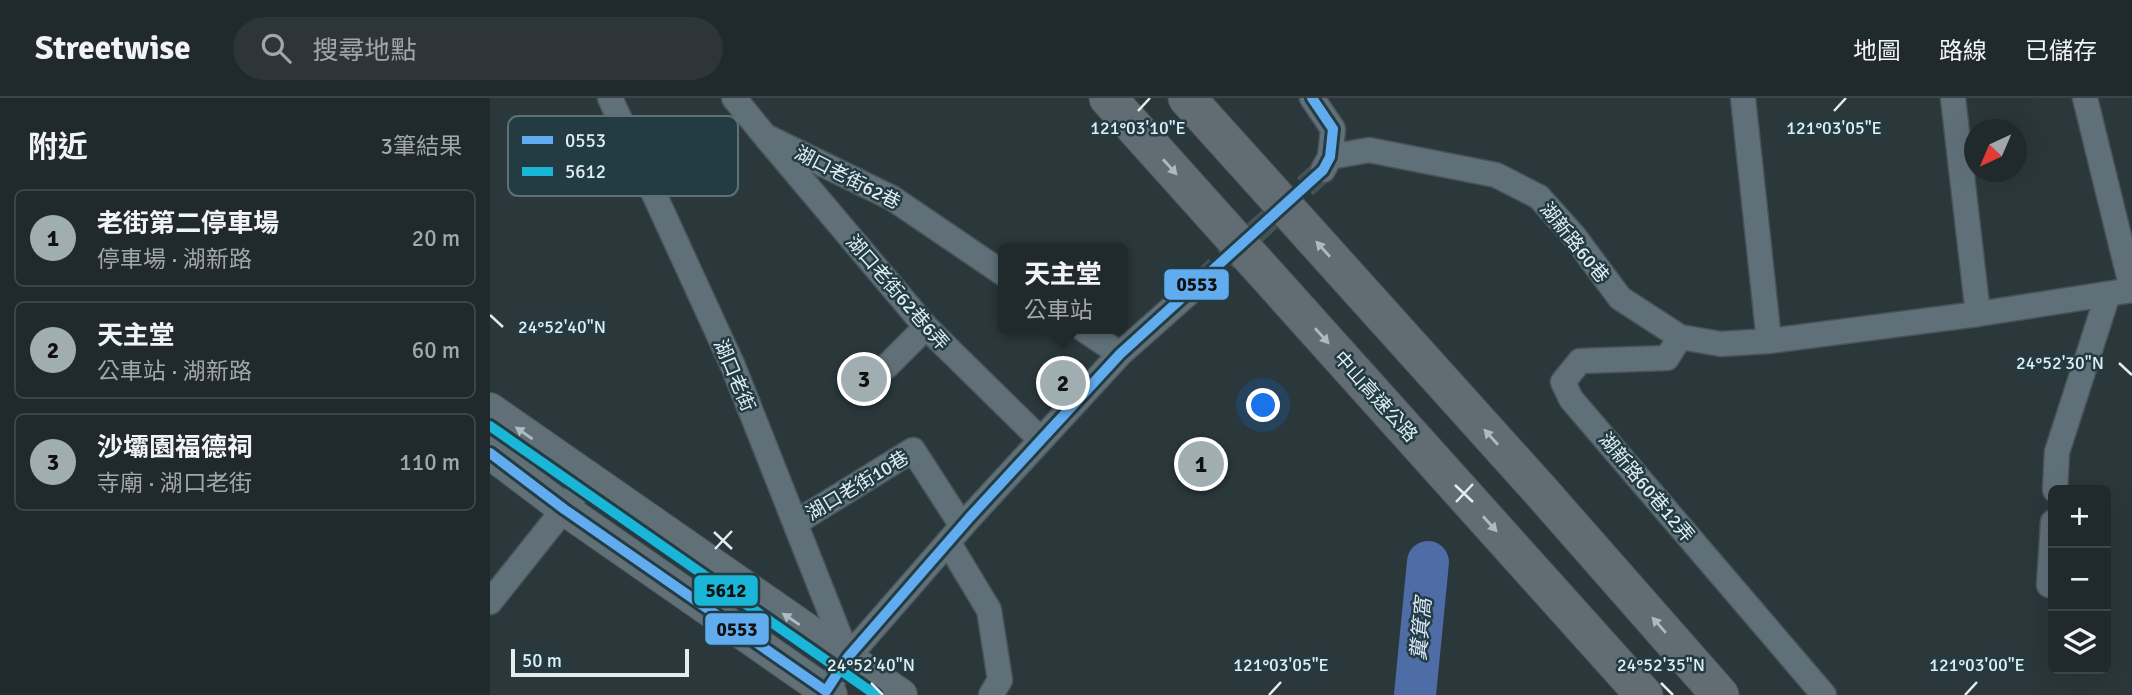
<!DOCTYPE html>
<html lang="zh-TW">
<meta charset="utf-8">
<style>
body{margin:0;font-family:Signika,"Noto Sans TC",sans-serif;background:#2d3538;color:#f1f3f6}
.controls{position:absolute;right:21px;bottom:21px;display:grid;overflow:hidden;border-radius:10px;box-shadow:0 7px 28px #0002}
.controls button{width:63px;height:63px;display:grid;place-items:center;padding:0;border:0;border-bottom:2px solid #3d4548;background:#20292c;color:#f1f3f6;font:35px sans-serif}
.compass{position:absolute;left:1474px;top:21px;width:63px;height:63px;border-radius:50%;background:#20292c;box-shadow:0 7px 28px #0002;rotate:224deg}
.scale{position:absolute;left:21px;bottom:18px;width:178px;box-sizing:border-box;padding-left:7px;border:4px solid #e0eef2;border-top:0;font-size:19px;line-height:24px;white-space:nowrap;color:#e0eef2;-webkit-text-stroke:5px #233b42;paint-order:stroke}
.you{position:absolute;left:774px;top:308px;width:24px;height:24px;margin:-18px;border:5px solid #fff;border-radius:50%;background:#1a73e8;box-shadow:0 0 0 10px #1a73e833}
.badge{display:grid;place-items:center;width:46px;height:46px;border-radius:50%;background:#a0aeb2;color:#111;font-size:23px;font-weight:700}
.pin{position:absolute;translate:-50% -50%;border:4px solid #fff;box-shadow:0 2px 7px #0006}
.popup{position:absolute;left:508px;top:145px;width:130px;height:91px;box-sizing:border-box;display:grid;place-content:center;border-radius:10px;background:#20292c;filter:drop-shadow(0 2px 5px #0005);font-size:23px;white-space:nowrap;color:#a2a6a9}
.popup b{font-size:26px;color:#f1f3f6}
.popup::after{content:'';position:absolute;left:50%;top:100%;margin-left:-14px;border:14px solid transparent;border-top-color:#20292c}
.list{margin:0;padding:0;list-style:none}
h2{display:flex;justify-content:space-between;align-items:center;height:91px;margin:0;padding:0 28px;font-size:30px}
h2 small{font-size:23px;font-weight:400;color:#a2a6a9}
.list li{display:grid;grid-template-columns:46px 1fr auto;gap:21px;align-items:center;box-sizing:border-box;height:98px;margin:0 14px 14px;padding:0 14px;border:2px solid #3d4548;border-radius:10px}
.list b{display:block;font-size:26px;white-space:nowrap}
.list p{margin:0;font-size:23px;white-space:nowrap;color:#a2a6a9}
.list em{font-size:23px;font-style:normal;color:#a2a6a9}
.icon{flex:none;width:38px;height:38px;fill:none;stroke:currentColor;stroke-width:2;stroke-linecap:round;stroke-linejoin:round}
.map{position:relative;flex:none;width:1642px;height:597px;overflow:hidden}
header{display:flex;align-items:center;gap:42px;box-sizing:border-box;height:98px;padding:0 35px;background:#20292c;border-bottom:2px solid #3d4548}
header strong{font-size:33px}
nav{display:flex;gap:38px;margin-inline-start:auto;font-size:24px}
.search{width:490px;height:63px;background:#2d3538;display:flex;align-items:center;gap:18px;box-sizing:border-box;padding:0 24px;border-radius:38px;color:#a2a6a9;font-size:26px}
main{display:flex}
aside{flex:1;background:#20292c}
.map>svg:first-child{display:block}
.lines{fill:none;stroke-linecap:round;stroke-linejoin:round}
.river{stroke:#4e6ca5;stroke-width:42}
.building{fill:#425354;stroke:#5c6869;stroke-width:2}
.minor-tunnel{stroke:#455256;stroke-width:24;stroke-dasharray:24 12;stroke-linecap:butt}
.minor-casing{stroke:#495357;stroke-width:27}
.major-casing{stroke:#495357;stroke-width:34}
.highway-casing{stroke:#495357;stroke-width:39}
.minor{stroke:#607079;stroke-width:24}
.major{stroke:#617077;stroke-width:32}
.highway{stroke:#616d72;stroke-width:37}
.bus-1-casing{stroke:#233b42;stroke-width:16}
.bus-2-casing{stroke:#233b42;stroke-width:16}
.bus-1{stroke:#60acee;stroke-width:10}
.bus-2{stroke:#1ab6d8;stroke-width:10}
.oneway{fill:#adbabf}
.oneway2{fill:#adbcc1}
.ticks{fill:none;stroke:#e0eef2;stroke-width:2.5}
.labels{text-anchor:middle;stroke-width:5;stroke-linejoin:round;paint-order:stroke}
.street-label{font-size:19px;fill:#e0eef2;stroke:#233b42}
.water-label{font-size:21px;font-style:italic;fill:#dbe5f7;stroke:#233b42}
.key{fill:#233b42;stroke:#5c7177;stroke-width:2}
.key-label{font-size:19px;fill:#e0eef2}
.ticks-label{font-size:18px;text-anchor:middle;fill:#e0eef2;stroke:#233b42;stroke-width:5;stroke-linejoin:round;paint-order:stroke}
.line-badge{stroke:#233b42;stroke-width:2.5}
.pale-badge-label{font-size:19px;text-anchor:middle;font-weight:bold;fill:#111}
</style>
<header>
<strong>Streetwise</strong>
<div class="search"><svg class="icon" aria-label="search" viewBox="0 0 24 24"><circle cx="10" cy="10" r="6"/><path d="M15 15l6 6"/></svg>搜尋地點</div>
<nav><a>地圖</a><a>路線</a><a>已儲存</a></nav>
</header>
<main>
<aside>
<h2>附近<small>3筆結果</small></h2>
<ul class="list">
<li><span class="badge">1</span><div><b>老街第二停車場</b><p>停車場 · 湖新路</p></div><em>20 m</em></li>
<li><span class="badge">2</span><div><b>天主堂</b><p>公車站 · 湖新路</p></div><em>60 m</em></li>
<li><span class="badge">3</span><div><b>沙壩園福德祠</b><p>寺廟 · 湖口老街</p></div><em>110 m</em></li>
</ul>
</aside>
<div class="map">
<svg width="1642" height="597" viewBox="0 0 1642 597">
<rect width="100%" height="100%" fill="#2a373b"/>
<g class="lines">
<!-- river -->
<path class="river" d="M 925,597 L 938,464"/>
</g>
<!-- building -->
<path class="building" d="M 385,264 L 394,279 L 364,299 L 354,284 Z"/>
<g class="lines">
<!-- minor-tunnel -->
<path class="minor-tunnel" d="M 709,186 L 833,72"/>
<defs>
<path id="minor" d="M 120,0 L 243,268 L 358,559
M 244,0 L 275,38 L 402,100 L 514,176
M 822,0 L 843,31 L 840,59 L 833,72
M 1253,0 L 1279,243
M 1463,0 L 1488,216
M 1595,0 L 1642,191
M 275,38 L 436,229 L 551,342
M 840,59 L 879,52 L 1006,77 L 1049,99 L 1084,138 L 1130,200 L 1190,239 L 1231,246 L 1279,243 L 1488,216 L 1642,192
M 593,231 L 630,256
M 1190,239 L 1177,260 L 1090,263 L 1073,284 L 1081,301 L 1334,597
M 397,268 L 436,229
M 1565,392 L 1567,354 L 1618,196
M 305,425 L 423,352 L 472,428
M 458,444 L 499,512 L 510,582 L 501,597
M 1559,487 L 1563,424
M 0,504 L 98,381
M 336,593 L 358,559 L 480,419 L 630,256 L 709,186"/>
<path id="major" d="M 0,311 L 411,597
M 0,355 L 74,411 L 341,597"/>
<path id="highway" d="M 618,0 L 1154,597
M 697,0 L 1049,391 L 1230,597"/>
</defs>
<!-- minor casing -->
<use href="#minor" class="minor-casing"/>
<!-- major casing -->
<use href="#major" class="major-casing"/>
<!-- highway casing -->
<use href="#highway" class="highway-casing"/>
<!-- minor -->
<use href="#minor" class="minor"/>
<!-- major -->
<use href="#major" class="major"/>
<!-- highway -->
<use href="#highway" class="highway"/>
<defs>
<path id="bus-1" d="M 0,355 L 74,411 L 336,593 L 358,559 L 480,419 L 630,256 L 833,72 L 840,59 L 843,31 L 822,0"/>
<path id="bus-2" d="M 0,328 L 386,597"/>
</defs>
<!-- bus-1 casing -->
<use href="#bus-1" class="bus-1-casing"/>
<!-- bus-2 casing -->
<use href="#bus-2" class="bus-2-casing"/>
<!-- bus-1 -->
<use href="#bus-1" class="bus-1"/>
<!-- bus-2 -->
<use href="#bus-2" class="bus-2"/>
</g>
<!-- one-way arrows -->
<defs><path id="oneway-solid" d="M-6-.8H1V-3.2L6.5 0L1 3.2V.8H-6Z" transform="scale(1.75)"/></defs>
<g class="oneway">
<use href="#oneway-solid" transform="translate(680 69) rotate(48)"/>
<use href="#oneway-solid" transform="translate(833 151) rotate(-132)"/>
<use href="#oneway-solid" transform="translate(832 238) rotate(48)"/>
<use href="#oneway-solid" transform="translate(1001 339) rotate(-132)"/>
<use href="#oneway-solid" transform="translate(1000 426) rotate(48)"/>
<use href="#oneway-solid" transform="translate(1169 527) rotate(-131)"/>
</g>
<g class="oneway2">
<use href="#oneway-solid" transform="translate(34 335) rotate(-145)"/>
<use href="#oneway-solid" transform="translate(301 521) rotate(-146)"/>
</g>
<!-- ticks -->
<path class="ticks" d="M 648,13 L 660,0M 1344,13 L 1356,0M 0,217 L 13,229M 1629,265 L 1642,277M 965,387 L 983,404M 966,404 L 983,386M 224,434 L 242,451M 225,451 L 242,433M 381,585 L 393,597M 1171,585 L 1183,597M 779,597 L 791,584M 1475,597 L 1487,584"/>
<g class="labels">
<!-- street labels -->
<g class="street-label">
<text transform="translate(358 79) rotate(27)" y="7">湖口老街62巷</text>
<text transform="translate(1085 144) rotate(51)" y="7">湖新路60巷</text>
<text transform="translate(408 194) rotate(49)" y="7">湖口老街62巷6弄</text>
<text transform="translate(245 277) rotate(67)" y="7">湖口老街</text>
<text transform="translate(886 298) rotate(48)" y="7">中山高速公路</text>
<text transform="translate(367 387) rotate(-31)" y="7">湖口老街10巷</text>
<text transform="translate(1157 389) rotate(50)" y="7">湖新路60巷12弄</text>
</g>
<!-- water labels -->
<g class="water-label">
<text transform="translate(931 531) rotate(-85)" y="7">糞箕窩</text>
</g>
</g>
<!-- legend -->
<rect x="18" y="18" width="230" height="80" rx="10" class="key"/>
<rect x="32" y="38" width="31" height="8" fill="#60acee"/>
<rect x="32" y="69" width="31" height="9" fill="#1ab6d8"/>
<g class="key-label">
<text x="75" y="49">0553</text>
<text x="75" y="80">5612</text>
</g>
<g class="ticks-label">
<text x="648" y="36">121°03'10"E</text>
<text x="1344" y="36">121°03'05"E</text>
<text x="72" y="235">24°52'40"N</text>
<text x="1570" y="271">24°52'30"N</text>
<text x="791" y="573">121°03'05"E</text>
<text x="1487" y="573">121°03'00"E</text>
<text x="381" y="573">24°52'40"N</text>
<text x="1171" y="573">24°52'35"N</text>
</g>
<g class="line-badge">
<rect x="673" y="170" width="67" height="33" rx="7" fill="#60acee"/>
<rect x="203" y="476" width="66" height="33" rx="7" fill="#1ab6d8"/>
<rect x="214" y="514" width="66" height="34" rx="7" fill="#60acee"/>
</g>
<g class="pale-badge-label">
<text x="707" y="193">0553</text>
<text x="236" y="499">5612</text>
<text x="247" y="538">0553</text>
</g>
</svg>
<div class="controls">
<button>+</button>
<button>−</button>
<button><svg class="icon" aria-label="layers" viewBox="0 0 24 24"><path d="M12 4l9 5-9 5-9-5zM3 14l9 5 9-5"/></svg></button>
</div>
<svg class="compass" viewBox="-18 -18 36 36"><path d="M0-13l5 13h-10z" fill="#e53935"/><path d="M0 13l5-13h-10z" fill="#a2a6a9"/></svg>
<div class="scale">50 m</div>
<div class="you"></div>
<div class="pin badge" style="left:711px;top:366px">1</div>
<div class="pin badge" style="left:573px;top:285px">2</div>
<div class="popup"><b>天主堂</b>公車站</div>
<div class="pin badge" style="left:374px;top:281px">3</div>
</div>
</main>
